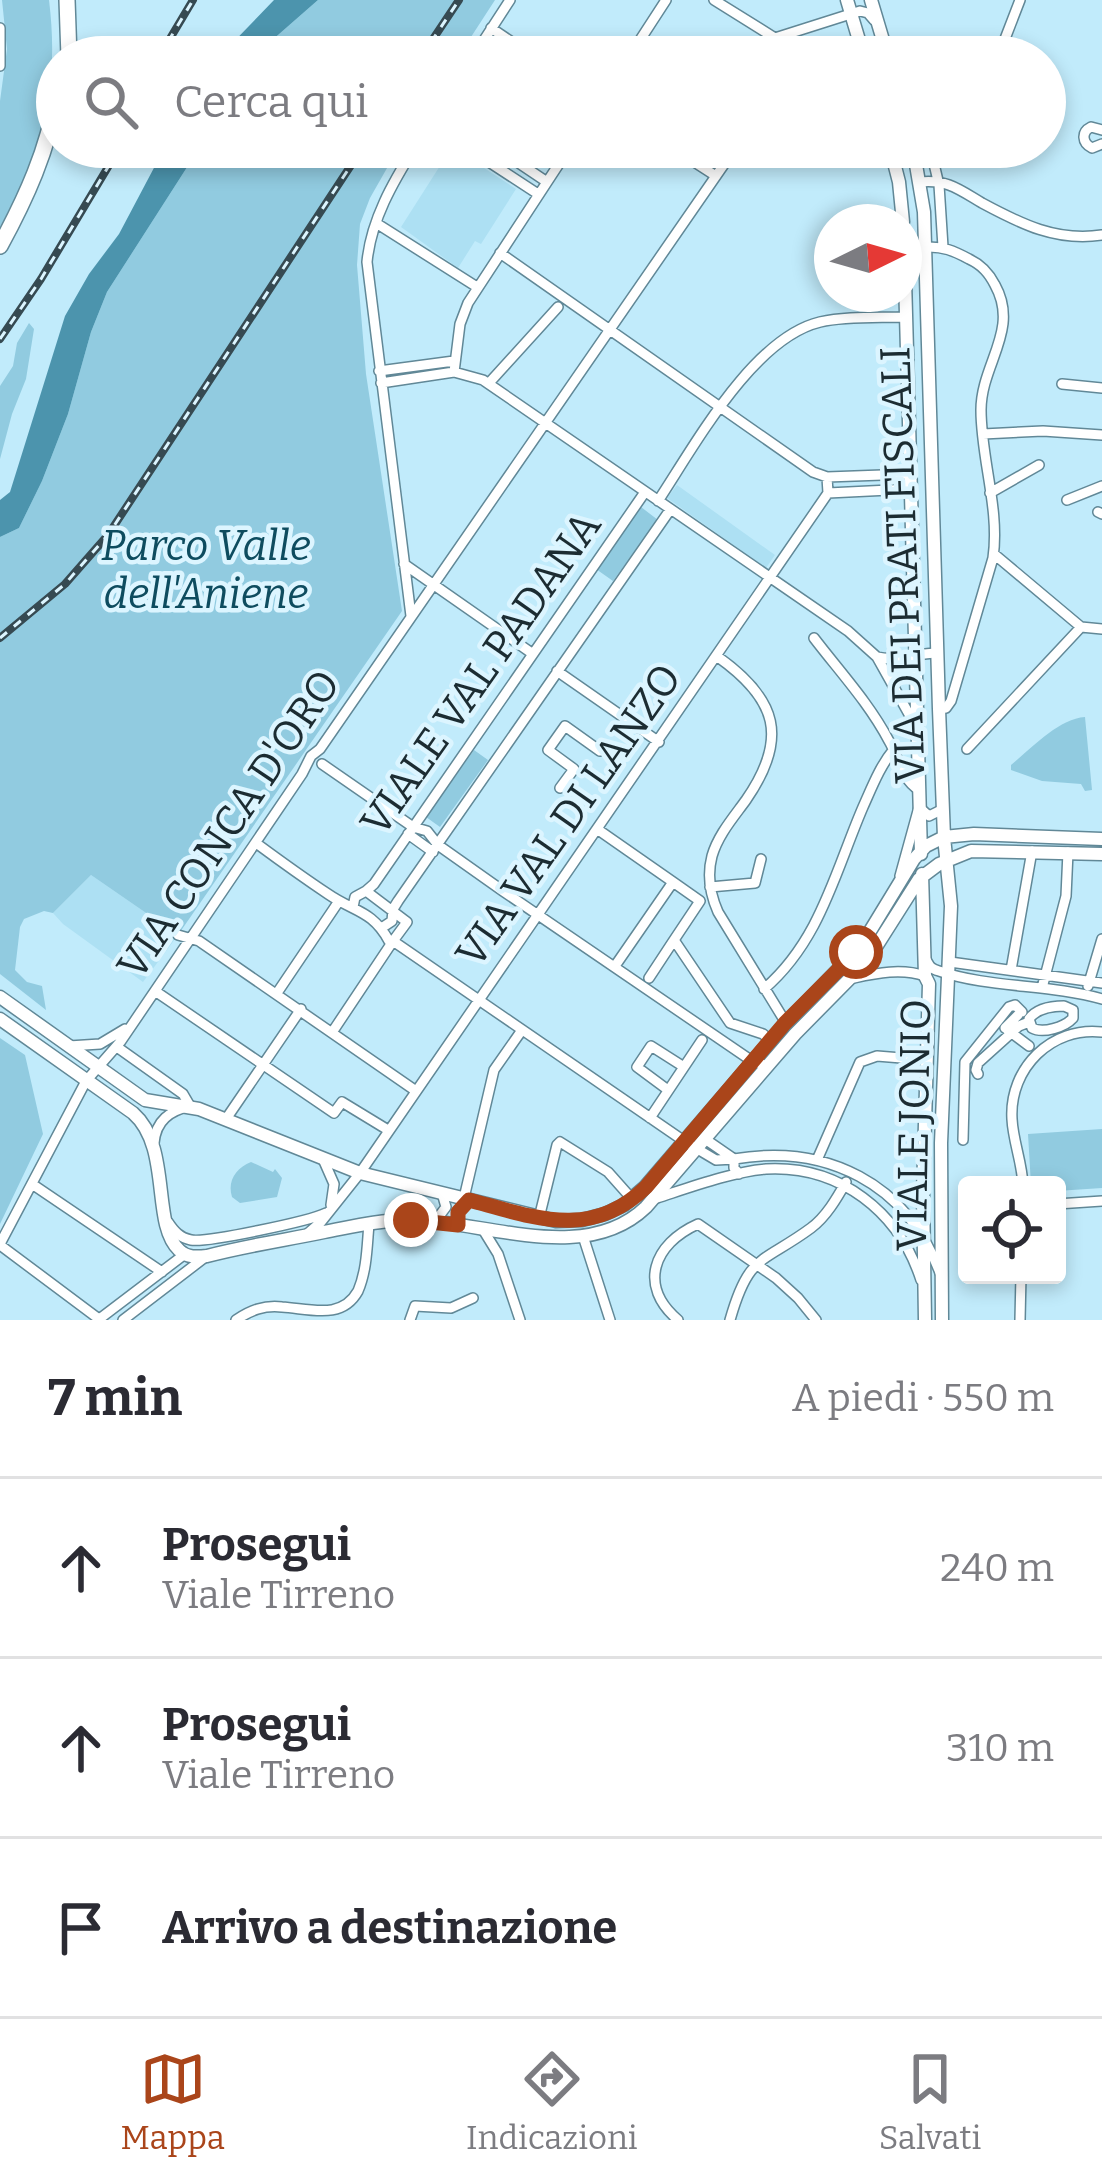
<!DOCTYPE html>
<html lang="it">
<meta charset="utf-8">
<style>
body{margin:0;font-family:Bitter,serif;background:#f7f7f7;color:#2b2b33}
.controls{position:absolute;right:36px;bottom:36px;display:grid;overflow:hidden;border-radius:12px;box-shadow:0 6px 18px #0003}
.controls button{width:108px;height:108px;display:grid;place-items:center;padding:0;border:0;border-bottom:3px solid #e1e1e2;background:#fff;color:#2b2b33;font:60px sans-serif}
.compass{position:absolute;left:814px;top:204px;width:108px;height:108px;border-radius:50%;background:#fff;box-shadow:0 6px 18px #0003;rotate:85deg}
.stop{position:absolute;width:36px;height:36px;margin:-27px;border:9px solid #aa451a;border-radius:50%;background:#fff}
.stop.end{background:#aa451a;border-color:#fff;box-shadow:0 3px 12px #0008}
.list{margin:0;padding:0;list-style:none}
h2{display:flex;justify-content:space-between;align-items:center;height:156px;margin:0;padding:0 48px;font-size:51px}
h2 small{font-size:39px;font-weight:400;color:#7c7c81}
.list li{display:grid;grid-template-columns:78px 1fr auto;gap:36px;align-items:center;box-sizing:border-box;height:180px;padding:0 48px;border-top:3px solid #e1e1e2}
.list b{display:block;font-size:45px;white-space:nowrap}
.list p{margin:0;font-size:39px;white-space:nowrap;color:#7c7c81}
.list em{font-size:39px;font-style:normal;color:#7c7c81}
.icon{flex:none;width:66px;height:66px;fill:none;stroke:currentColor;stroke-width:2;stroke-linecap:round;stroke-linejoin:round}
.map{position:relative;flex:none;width:1102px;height:1320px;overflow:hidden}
.search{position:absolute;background:#fff;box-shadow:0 6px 18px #0003;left:36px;right:36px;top:36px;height:132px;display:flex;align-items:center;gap:30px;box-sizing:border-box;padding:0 42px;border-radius:66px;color:#7c7c81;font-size:45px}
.sheet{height:696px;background:#fff}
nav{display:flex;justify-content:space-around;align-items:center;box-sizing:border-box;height:168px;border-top:3px solid #e1e1e2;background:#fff;font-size:33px;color:#7c7c81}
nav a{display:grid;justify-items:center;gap:6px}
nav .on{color:#aa451a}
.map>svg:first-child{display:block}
.built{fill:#ade0f3}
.green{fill:#91cbe0}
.water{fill:#4c94ad}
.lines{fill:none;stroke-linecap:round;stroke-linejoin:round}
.minor-casing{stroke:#618897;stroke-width:12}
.major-casing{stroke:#618897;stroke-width:15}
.highway-casing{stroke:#618897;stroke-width:18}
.minor{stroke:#fff;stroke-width:9}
.major{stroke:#fff;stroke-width:12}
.highway{stroke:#fff;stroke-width:15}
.rail-casing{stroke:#364a52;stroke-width:8}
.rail{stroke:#dcf5ff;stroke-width:3;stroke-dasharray:9;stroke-linecap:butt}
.route{stroke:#aa451a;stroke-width:15}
.labels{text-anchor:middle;stroke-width:9;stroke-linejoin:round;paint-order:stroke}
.park-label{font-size:42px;font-style:italic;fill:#0e4c5f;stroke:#dcf5ff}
.street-label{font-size:42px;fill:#1c2c32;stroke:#dcf5ff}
</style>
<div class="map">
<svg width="1102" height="1320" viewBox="0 0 1102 1320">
<rect width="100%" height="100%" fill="#c1ebfb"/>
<!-- built -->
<path class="built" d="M 452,147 L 516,189 L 481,244 L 475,241 L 458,268 L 401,227 Z
M 677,485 L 775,555 L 766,568 L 667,498 Z
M 91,875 L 178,935 L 143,982 L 63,924 L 53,913 Z"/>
<!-- green -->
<path class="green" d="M 2,0 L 49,0 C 60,89 42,150 0,227 L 0,101 L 7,49 Z
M 318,0 L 495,0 L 458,57 L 253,57 Z
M 200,147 L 399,147 L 370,198 L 360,224 L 357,265 L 366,374 L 402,611 L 178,935 L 91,875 L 53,913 L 44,911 L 24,919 L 20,927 L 15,970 L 27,982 L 42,986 L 46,1010 L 0,974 L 0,537 L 19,528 L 42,481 L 68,414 L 91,332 L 107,292 Z
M 29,323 L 34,329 L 26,379 L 12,414 L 0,459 L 0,386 L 13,366 L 17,343 Z
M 641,507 L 658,520 L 613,581 L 596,569 Z
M 1085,717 L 1092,790 L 1085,791 L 1081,784 L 1042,781 L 1011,770 L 1011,765 C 1032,748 1058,719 1085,717 Z
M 474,750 L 488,760 L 440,827 L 426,817 Z
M 0,1038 L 25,1055 L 43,1134 L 0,1224 Z
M 1102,1129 L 1102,1188 L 1057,1191 L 1057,1185 L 1031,1185 L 1028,1134 Z
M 251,1162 L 273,1172 L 275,1169 L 282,1178 L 277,1197 L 240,1203 L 232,1197 C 227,1181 236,1168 251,1162 Z"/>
<!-- water -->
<path class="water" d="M 274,0 L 318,0 L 253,57 L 219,57 Z
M 165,147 L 200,147 L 107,292 L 91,332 L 68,414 L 42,481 L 19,528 L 0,537 L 0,500 L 10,492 L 65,316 L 89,274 L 119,234 Z"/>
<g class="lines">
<defs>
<path id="minor" d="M 714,0 L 775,38
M 0,28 L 0,66
M 491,28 L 534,57
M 473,57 L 510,0
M 629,57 L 666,0
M 780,57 L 775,38 L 860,11 L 868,13 L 874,20
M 998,57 L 1020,0
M 1102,130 L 1091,127 C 1081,132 1082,143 1092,148 L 1102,144
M 466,147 L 538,194
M 495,147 L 547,182
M 671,147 L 716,176
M 930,147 L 939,185 L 943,247
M 920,182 C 947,179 960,190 982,203 C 1021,224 1057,242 1102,235
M 376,223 L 477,287
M 925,247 C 943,246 954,251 969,259 C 982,265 989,273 995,285 C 1020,330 981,364 981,410 C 981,459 1000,509 993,558 L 951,701 L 946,708 L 939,709
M 500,253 L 813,472 L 827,477
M 379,371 L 454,361
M 454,372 L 460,324 L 468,303 L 570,147
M 381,383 L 454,372 L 483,380 L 848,631 L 877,657 L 914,723
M 489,383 L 558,307
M 1062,384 L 1102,388
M 983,434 L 1043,431 L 1102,435
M 828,493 L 910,489
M 990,493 L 1039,465
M 1067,500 L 1102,486
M 658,501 C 695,445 753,338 820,322 C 847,316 878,318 905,317
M 1098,512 L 1102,514
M 994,554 L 1081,627
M 404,564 L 533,654
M 411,616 L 367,262 C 371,220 393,182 415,147
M 1081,627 L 1102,629
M 814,638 C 840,672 869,703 889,741 C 898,756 903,781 918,789
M 718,657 C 777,699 789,738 746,800 C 733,818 718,835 712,856 C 707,875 710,894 718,912 L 786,1023
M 877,657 C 899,662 916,653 937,653
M 557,671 L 659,742
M 967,749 L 1081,627
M 322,764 L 413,827 L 427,831 L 438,845 L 503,891 L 752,1061 L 767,1066
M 560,788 L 574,769 L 548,750 L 565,726 L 600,751
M 597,829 L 673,882 L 615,966
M 408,834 L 433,852
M 256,843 C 279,860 304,878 328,894 C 354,912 372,910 389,941 L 393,941 L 407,922 L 366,891 L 355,897 L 353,907
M 900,876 L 919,807 L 929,816 L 943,809
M 673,882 L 700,901 L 674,940 L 730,1023 L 763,1034 L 771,1041
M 710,887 L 755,883 L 761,859
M 366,891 L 374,884 L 645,492
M 383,927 L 392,921 L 393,909 L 398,901 L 670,510
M 178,935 L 199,941 L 416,1091
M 925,958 C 930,966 929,968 939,971 C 988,988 1050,984 1102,999
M 950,962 L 1102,983
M 1011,970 L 1032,851
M 649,978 L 674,940
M 854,978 C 877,973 902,968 925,976
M 1088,986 L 1102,939
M 1042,988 L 1066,896 L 1068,852
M 764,989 C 820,941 835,872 863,807 C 872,787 880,766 894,749
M 155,991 L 334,1113 L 342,1102 L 388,1130
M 277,993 L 339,901
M 1064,1006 L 1073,1010 L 1073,1018 C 1065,1027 1043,1034 1032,1028 L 1029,1019 C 1037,1008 1051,1006 1064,1006 Z
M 1018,1015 L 1005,1028 L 1029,1046
M 333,1031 L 393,941 L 684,1141 L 716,1160 L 734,1159 L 734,1168 L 739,1174
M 69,1046 L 100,1044 L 125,1029
M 117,1047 L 183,1094 L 190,1106 C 170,1111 156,1120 154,1143
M 978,1074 L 976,1070 L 978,1063 L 1019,1026 L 1029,1022
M 668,1090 L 637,1067 L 651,1046 L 684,1067
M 650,1118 L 702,1040
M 226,1119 L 301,1009
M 705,1139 L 734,1159 C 826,1143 907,1183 940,1273
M 963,1140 L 965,1062 L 1009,1007 L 1015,1005 L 1022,1012
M 323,1159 L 334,1184 L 331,1205
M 817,1160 L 860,1062 L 877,1056 L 926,1060
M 32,1184 L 162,1272
M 1023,1185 C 1022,1162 1013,1141 1012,1119 C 1009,1068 1052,1026 1102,1032
M 464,1198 L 494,1070 L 522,1030
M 657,1198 C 688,1188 735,1171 766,1169 C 840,1165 899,1212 921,1280
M 1057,1204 L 1102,1201
M 539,1218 L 557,1145 L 560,1142 L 608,1172 L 632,1199
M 168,1222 C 174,1231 180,1238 191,1240 C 206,1243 310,1221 326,1213
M 434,1223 L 446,1207 L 442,1193
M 482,1228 L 498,1254 L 520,1320
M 306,1235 L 321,1222 L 360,1173 L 828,493 L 827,477 L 910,474
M 583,1236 L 610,1320
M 0,1244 L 86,1081 L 121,1041 L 302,774 L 311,756 L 320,749 L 736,147
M 0,1245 L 99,1319
M 98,1320 L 185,1254
M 123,1320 L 204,1258
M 236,1320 C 251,1310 264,1305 282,1307 C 311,1309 342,1320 358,1291 C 367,1270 367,1246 369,1224
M 410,1320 L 415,1306 L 451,1308 L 473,1298
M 678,1320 C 638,1286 653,1244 698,1224 L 776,1278 L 798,1298 L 816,1320
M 730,1320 C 749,1253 762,1264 811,1228 C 826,1217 837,1198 846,1182
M 1020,1320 L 1021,1275"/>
<path id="major" d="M 847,0 L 864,57
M 871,0 L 888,57
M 890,147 L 899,182 L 903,222
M 913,147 L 924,212 L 939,709 L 944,837 L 951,906 L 941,1143 L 942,1320
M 904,243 L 921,854
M 922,874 L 925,976 L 929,984 L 923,1193 L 925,1320
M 0,997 L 145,1100 L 199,1109 L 360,1173 L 556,1221 L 582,1220 L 605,1214 L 624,1205 L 645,1187 L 786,1023 L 861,946 L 914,859 L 926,846 L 944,837 L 974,834 L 1102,839
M 0,1019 L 133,1113 C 172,1147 151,1224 179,1250 C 187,1258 197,1257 207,1256 C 245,1246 285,1240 324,1232 C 351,1227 379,1220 406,1220 C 481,1219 584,1267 646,1207 L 795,1034 L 867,961 L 919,879 L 939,864 L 971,851 L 1102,854"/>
<path id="highway" d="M 67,0 L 69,57
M 0,246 C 26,198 48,150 57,95"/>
</defs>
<!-- minor casing -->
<use href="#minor" class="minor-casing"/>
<!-- major casing -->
<use href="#major" class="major-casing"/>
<!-- highway casing -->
<use href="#highway" class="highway-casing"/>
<!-- minor -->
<use href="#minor" class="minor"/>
<!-- major -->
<use href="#major" class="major"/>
<!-- highway -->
<use href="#highway" class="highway"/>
<defs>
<path id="rail" d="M 159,57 L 193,0
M 421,57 L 459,0
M 0,339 L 41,279 L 120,147
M 0,638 L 65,584 L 108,535 L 363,147"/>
</defs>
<!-- rail casing -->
<use href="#rail" class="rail-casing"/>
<!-- rail -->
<use href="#rail" class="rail"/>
</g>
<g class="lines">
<!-- route -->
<path class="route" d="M 411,1220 L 458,1225 L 458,1212 L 469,1200 C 533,1217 591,1241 646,1187 L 785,1023 L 856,952"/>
</g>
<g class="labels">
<!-- park labels -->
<g class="park-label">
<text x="206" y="560">Parco Valle<tspan x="206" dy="48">dell'Aniene</tspan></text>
</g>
<!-- street labels -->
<g class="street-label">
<text transform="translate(902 565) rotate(-92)" y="15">VIA DEI PRATI FISCALI</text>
<text transform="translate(480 673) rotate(-55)" y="15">VIALE VAL PADANA</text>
<text transform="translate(568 815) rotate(-55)" y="15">VIA VAL DI LANZO</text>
<text transform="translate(228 824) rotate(-56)" y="15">VIA CONCA D'ORO</text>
<text transform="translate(913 1125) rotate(-89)" y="15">VIALE JONIO</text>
</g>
</g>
</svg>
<div class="controls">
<button><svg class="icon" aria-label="locate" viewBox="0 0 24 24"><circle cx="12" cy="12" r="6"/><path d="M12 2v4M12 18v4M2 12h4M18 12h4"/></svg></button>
</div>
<svg class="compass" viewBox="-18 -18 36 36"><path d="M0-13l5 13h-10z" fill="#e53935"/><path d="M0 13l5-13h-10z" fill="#7c7c81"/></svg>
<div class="stop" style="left:856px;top:952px"></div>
<div class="stop end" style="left:411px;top:1220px"></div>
<div class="search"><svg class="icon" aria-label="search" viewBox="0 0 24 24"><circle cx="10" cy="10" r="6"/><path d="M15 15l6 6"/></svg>Cerca qui</div>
</div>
<section class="sheet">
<h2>7 min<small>A piedi · 550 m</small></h2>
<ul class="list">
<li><svg class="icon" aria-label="ahead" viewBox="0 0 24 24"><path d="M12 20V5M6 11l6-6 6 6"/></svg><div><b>Prosegui</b><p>Viale Tirreno</p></div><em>240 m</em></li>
<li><svg class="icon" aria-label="ahead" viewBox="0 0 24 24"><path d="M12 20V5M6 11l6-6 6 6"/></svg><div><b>Prosegui</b><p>Viale Tirreno</p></div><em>310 m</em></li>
<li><svg class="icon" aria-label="arrive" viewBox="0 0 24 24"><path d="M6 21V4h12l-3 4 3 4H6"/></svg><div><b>Arrivo a destinazione</b></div></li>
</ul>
</section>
<nav>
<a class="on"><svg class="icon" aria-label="map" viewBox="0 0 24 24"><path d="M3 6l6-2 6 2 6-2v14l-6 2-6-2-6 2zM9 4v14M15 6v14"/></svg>Mappa</a>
<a><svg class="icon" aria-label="directions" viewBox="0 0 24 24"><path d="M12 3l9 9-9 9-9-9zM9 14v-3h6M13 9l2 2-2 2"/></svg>Indicazioni</a>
<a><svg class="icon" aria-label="saved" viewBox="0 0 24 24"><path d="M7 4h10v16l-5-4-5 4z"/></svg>Salvati</a>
</nav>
